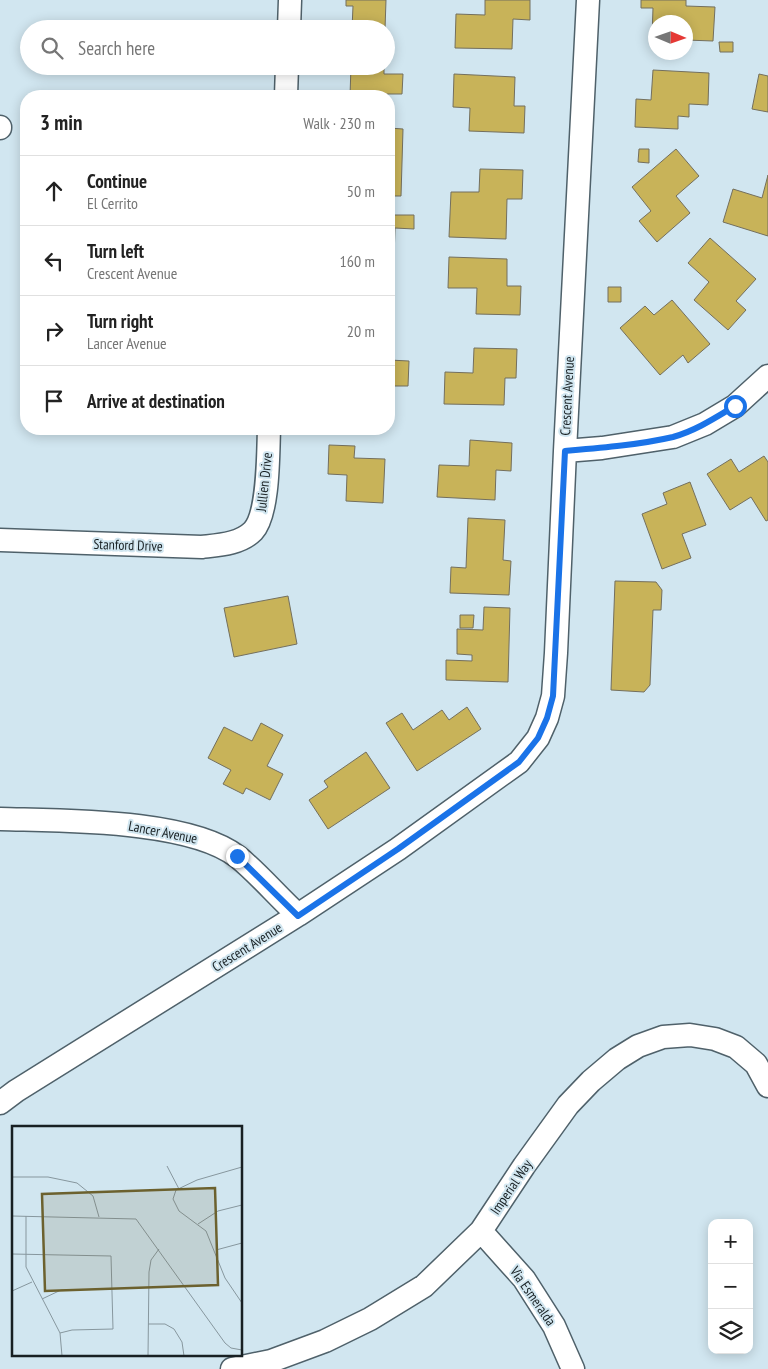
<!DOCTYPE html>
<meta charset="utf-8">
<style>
body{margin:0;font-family:"PT Sans Narrow",sans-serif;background:#f2f2f2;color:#222}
.controls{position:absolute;right:15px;bottom:15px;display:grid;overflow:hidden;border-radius:10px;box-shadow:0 2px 12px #0003}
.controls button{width:45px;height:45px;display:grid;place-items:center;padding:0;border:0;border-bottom:1px solid #e0e0e0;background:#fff;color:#222;font:25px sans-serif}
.compass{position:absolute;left:648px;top:15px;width:45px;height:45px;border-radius:50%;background:#fff;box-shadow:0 2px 12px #0003;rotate:92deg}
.stop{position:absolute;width:15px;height:15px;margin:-11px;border:4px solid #1a73e8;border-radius:50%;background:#fff}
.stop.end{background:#1a73e8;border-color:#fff;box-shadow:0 1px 5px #0008}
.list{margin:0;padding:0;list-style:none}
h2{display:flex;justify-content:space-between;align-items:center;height:65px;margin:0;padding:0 20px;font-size:21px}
h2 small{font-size:16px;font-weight:400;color:#767676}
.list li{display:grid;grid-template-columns:32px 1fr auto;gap:15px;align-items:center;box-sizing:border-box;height:70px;padding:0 20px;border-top:1px solid #e0e0e0}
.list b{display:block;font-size:19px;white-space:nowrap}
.list p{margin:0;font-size:16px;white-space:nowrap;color:#767676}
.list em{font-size:16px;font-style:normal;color:#767676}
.icon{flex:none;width:28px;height:28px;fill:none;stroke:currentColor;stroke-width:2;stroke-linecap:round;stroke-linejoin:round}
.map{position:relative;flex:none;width:768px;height:1369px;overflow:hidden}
.search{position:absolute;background:#fff;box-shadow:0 2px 12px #0003;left:20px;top:20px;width:375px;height:55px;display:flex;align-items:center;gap:12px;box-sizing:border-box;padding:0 18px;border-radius:28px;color:#767676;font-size:19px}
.panel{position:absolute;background:#fff;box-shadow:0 2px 12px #0003;left:20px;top:90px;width:375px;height:345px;border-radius:20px}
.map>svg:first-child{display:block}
.building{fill:#c8b359;stroke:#736f5e}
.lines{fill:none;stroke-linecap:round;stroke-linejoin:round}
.minor-casing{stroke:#4f616a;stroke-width:25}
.minor{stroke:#fff;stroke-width:22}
.route{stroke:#1a73e8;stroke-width:6}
.labels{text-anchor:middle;stroke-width:4;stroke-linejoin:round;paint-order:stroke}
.street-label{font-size:14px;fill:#182023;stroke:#d1e6f0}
.inset-road{fill:none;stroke:#87979e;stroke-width:1}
.view{fill:#6c612e;fill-opacity:0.15;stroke:#6c612e;stroke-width:2.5}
.inset-edge{fill:none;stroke:#182023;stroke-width:2.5}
</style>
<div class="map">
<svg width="768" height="1369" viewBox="0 0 768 1369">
<rect width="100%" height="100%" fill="#d1e6f0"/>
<!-- building -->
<path class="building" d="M 346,0 L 386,0 L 385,29 L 352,29 L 353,6 L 346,6 Z
M 485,0 L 530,0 L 530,20 L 513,19 L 512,49 L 455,48 L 456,14 L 485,15 Z
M 641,0 L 686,0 L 686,6 L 715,7 L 713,41 L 686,40 L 686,22 L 656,22 L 656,38 L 652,38 L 653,8 L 641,8 Z
M 719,42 L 733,42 L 733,52 L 720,52 Z
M 351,66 L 384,66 L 384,74 L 403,74 L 402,94 L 378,94 L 378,96 L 350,96 Z
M 653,70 L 709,73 L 708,105 L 689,104 L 689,117 L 678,116 L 678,129 L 635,127 L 636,99 L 651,100 Z
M 454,74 L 515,77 L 514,106 L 525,106 L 524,133 L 469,131 L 470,108 L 453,107 Z
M 759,74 L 768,76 L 768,112 L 752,109 Z
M 389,128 L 403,129 L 401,196 L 389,196 Z
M 639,149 L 649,149 L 649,163 L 638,162 Z
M 676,149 L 699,176 L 676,196 L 690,213 L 657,242 L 639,221 L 651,211 L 632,187 Z
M 480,169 L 523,170 L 522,199 L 507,199 L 506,239 L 449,237 L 451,192 L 479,192 Z
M 768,175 L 768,236 L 723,222 L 733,189 L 762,198 Z
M 389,215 L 414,215 L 414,229 L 395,228 L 394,258 L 389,258 Z
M 710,238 L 756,279 L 736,301 L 746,310 L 728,330 L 694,300 L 709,282 L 688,263 Z
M 449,257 L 507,259 L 507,286 L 521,286 L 520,315 L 476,314 L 477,288 L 448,288 Z
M 608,287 L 621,287 L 621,302 L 608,302 Z
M 672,300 L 710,344 L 688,363 L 683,355 L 660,375 L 620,328 L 645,306 L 654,315 Z
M 389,305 L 394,305 L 393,331 L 389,331 Z
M 474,348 L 517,349 L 516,378 L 505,378 L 504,405 L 444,404 L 445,372 L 473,373 Z
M 389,360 L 409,361 L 408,386 L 389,386 Z
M 470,440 L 512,443 L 511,471 L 496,470 L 495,500 L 437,497 L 439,465 L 469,466 Z
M 329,445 L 355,446 L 354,458 L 385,459 L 383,503 L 346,501 L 347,475 L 328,474 Z
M 764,456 L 768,462 L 768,520 L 766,521 L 751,497 L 730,510 L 707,474 L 731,459 L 739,472 Z
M 690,482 L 706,525 L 682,534 L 691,558 L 662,569 L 642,514 L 667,504 L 663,493 Z
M 468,518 L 505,520 L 503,560 L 511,561 L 509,595 L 450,593 L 451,567 L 466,568 Z
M 615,581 L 656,582 L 662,590 L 661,610 L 653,610 L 650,685 L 644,692 L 611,690 Z
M 288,596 L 297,644 L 234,657 L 224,608 Z
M 484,607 L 510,608 L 508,682 L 446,680 L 446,660 L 472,661 L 472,655 L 457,654 L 457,629 L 483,630 Z
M 460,615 L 474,615 L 473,628 L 460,628 Z
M 467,707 L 481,729 L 417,771 L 386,723 L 402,713 L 413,730 L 442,710 L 449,720 Z
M 261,723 L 283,735 L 267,766 L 283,774 L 270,800 L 246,788 L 243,794 L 223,784 L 231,770 L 208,758 L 224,727 L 252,741 Z
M 366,752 L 390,788 L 328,829 L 309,800 L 328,787 L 324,781 Z"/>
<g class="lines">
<defs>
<path id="minor" d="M 289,29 L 290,0
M 286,96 L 287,66
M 0,127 L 0,128
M 565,451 L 602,448 L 673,437 L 705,424 L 735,406 L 768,376
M 0,540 L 202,547 C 219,545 240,544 253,531 C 269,514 268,453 269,429
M 0,819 C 62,821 189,819 238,857 C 259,874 278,897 298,915
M 0,1103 L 16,1091 L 298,915 L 398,849 L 519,762 L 538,738 L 547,718 L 553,696 L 556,653 L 565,451 L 588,0
M 481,1231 L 524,1279 L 554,1326 L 573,1369
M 232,1369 L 271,1361 L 325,1341 L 370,1319 L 424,1286 L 481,1231 L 524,1166 L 568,1105 L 591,1081 L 617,1059 L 638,1046 L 663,1037 L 690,1035 L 715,1039 L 736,1047 L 756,1064 L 768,1086"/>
</defs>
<!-- minor casing -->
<use href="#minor" class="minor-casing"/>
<!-- minor -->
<use href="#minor" class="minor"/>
</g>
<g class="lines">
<!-- route -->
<path class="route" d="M 237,856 L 298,916 L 398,849 L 519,762 L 538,738 L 547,718 L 553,696 L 565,451 C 600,448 638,445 673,437 C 695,431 715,418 735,406"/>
</g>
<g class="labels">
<!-- street labels -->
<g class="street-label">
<text transform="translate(567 396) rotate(-87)" y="5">Crescent Avenue</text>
<text transform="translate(264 482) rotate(-84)" y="5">Jullien Drive</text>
<text transform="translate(128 545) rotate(2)" y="5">Stanford Drive</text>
<text transform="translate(163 832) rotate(11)" y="5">Lancer Avenue</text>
<text transform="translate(247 947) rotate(-32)" y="5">Crescent Avenue</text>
<text transform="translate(511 1187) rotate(-56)" y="5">Imperial Way</text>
<text transform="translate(533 1296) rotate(55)" y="5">Via Esmeralda</text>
</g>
</g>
<!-- overview -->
<g transform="translate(12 1126)">
<rect width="230" height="230" fill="#d1e6f0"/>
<path class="inset-road" d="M 155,40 L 167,63M 230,41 L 185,54 L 164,64 L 161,73 L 167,85 L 194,105 L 213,152 L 230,177M 0,51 L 36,51 L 65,57 L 81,70 L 87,91M 0,90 L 124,93 L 213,217 L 219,222 L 230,224M 14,90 L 14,141 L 48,207 L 50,230M 186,98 L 206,85 L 230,79M 204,124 L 230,117M 0,128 L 99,130 L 101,203 L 60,204 L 48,207M 0,165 L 20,156M 30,173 L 49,164 L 64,164M 136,198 L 153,198 L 162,203 L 170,216 L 172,230M 136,230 L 137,146 L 139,134 L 147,123"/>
<path class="view" d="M 203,62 L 206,159 L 33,165 L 30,68 Z"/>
<rect width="230" height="230" class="inset-edge"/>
</g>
</svg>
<div class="controls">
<button>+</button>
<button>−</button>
<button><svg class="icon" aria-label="layers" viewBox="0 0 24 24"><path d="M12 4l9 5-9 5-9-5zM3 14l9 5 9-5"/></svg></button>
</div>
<svg class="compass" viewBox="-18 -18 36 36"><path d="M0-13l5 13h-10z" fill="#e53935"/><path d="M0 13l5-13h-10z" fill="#767676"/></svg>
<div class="stop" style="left:735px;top:406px"></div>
<div class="stop end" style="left:237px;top:856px"></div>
<div class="search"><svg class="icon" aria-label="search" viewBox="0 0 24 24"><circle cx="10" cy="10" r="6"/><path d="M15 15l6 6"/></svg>Search here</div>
<section class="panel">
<h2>3 min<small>Walk · 230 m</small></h2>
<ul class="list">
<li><svg class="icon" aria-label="ahead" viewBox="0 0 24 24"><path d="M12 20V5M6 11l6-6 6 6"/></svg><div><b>Continue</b><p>El Cerrito</p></div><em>50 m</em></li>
<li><svg class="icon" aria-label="left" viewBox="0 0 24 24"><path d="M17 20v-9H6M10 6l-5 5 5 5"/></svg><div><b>Turn left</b><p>Crescent Avenue</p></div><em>160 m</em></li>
<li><svg class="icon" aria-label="right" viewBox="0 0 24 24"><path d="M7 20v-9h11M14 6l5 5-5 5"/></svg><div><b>Turn right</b><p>Lancer Avenue</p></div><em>20 m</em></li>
<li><svg class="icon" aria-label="arrive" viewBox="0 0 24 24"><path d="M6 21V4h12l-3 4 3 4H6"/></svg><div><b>Arrive at destination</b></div></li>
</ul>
</section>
</div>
